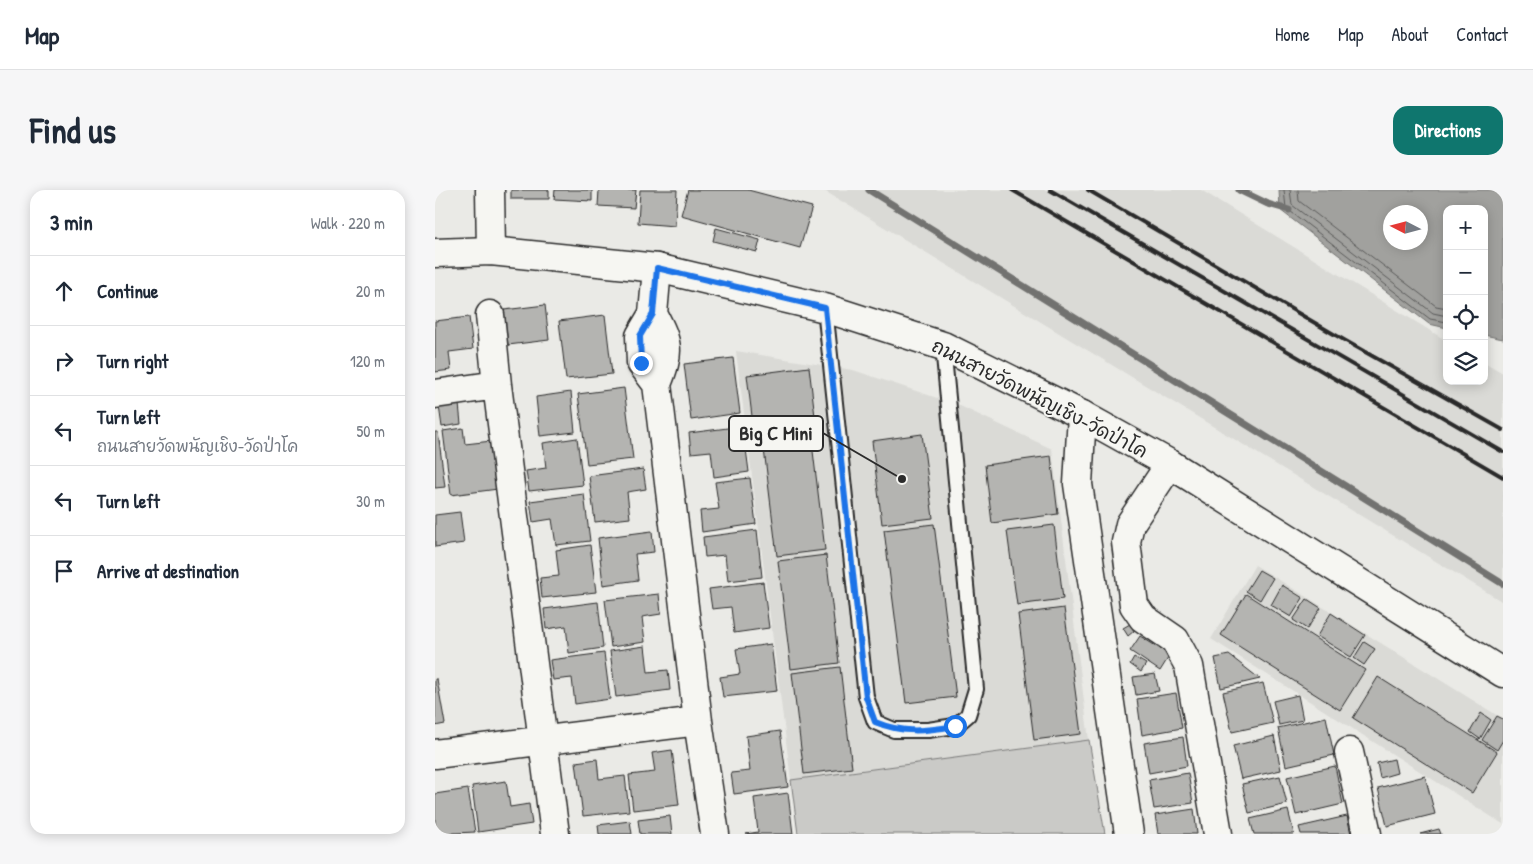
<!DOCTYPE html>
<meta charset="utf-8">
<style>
body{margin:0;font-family:"Patrick Hand","Playpen Sans Thai",sans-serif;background:#f6f6f7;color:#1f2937}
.controls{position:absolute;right:15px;top:15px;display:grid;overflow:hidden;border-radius:10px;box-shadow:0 2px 12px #0003}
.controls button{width:45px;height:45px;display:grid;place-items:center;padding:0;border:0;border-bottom:1px solid #e0e1e3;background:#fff;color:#1f2937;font:25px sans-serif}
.compass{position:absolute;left:948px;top:15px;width:45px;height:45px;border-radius:50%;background:#fff;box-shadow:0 2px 12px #0003;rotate:276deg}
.stop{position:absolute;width:15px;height:15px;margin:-11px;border:4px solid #1a73e8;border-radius:50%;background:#fff}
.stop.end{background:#1a73e8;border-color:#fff;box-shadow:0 1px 5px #0008}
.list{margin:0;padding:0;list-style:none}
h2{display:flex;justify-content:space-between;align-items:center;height:65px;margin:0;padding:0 20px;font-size:21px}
h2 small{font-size:16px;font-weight:400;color:#747a83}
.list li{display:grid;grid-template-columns:32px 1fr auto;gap:15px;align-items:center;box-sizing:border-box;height:70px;padding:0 20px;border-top:1px solid #e0e1e3}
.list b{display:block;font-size:19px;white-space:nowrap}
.list p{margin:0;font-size:16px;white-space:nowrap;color:#747a83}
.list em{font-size:16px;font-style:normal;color:#747a83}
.icon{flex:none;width:28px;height:28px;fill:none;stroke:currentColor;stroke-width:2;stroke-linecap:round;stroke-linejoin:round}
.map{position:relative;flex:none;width:1068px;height:644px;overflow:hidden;border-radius:15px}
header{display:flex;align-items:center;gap:30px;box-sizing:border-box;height:70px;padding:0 25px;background:#fff;border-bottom:1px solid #e0e1e3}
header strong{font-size:24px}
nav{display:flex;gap:28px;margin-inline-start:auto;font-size:18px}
.intro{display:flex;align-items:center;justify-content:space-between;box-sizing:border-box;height:120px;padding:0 30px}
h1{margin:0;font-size:35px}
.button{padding:12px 22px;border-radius:15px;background:#0f766e;color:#fff;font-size:18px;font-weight:700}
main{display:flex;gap:30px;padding:0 30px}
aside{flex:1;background:#fff;border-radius:15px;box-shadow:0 2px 12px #0003}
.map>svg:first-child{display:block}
.built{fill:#dadad6}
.green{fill:#cacac7;stroke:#7a7a79}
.water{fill:#a1a19e;stroke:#727270;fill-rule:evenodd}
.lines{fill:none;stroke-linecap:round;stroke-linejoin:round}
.shore{stroke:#5a5a59;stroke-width:1}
.stream{stroke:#727270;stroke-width:7}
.building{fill:#b4b4b1;stroke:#2b2b2b}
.service-casing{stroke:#2b2b2b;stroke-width:18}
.minor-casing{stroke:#2b2b2b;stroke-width:31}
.secondary-casing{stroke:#2b2b2b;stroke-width:31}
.service{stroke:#f6f6f2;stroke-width:14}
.minor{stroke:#f6f6f2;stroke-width:28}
.secondary{stroke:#f6f6f2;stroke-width:28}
.rail{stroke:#2b2b2b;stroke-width:4}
.route{stroke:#1a73e8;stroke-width:6}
.labels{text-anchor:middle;stroke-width:4;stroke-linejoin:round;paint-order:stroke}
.street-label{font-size:19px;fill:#2b2b2b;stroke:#f6f6f2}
.leader{fill:none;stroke:#2b2b2b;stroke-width:2}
.callout-dot{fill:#2b2b2b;stroke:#f6f6f2;stroke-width:2}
.callout{fill:#f6f6f2;stroke:#2b2b2b;stroke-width:2}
.callout-label{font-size:20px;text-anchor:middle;font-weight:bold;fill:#2b2b2b}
</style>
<header>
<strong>Map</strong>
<nav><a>Home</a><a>Map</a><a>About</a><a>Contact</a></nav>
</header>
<div class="intro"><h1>Find us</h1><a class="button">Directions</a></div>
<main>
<aside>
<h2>3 min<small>Walk · 220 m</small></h2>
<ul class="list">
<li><svg class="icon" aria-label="ahead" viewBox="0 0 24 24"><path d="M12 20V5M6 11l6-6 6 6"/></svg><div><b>Continue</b></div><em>20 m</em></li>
<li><svg class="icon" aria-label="right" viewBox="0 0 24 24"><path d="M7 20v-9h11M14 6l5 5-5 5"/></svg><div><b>Turn right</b></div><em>120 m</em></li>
<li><svg class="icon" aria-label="left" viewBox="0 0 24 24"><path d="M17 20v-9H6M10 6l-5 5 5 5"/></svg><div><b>Turn left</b><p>ถนนสายวัดพนัญเชิง-วัดป่าโค</p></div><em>50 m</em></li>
<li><svg class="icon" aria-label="left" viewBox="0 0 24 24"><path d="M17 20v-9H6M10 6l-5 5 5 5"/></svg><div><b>Turn left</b></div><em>30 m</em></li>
<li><svg class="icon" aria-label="arrive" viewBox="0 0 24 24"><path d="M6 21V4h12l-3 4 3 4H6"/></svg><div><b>Arrive at destination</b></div></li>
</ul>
</aside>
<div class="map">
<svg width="1068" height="644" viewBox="0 0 1068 644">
<rect width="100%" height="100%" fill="#eaeae6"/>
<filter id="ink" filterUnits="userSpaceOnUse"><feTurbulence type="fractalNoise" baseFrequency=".02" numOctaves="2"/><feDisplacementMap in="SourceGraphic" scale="10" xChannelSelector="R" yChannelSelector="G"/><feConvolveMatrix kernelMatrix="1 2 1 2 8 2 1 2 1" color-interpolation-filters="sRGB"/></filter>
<g filter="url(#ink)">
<!-- built -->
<path class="built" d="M 388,0 L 766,0 L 1012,151 L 1012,191 L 1049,191 L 1049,172 L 1068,183 L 1068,412 Z
M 301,161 L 418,180 L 523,215 L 617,259 L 654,550 L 356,590 Z
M 820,375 L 1068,529 L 1068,634 L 776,449 Z"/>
<!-- green -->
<path class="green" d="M 654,550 L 670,644 L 363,644 L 356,590 Z"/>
<!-- water -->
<path class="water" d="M 844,0 L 1068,0 L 1068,149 L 1049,145 L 1049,19 L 1012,19 L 1012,138 L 994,134 L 845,20 ZM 956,22 L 986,22 L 986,52 L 956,52 Z"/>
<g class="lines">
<!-- shore -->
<path class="shore" d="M 849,0 L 851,18 L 995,129 L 1012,132
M 855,0 L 857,15 L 998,123 L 1012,126
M 863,0 L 864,11 L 1001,116 L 1012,118"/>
<!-- stream -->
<path class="stream" d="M 434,0 L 1068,394
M 804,0 L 833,14 L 854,20"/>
</g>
<!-- building -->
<path class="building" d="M 76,0 L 114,0 L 114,9 L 76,9 Z
M 120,0 L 157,0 L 157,11 L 119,9 Z
M 164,0 L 201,0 L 199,18 L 163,16 Z
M 205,0 L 242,0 L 240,36 L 203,33 Z
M 253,0 L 313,0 L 377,17 L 365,58 L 246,25 Z
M 281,38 L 325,50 L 322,62 L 278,51 Z
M 110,115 L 114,150 L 73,155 L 69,120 Z
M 170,125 L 177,184 L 131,189 L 124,131 Z
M 34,127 L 38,159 L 14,162 L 16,180 L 0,182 L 0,131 Z
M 298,168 L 305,223 L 256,230 L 249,174 Z
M 374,177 L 382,243 L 320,251 L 312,185 Z
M 189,198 L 198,269 L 152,274 L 143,204 Z
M 136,202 L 140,242 L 105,246 L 101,207 Z
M 24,214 L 26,234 L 7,237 L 4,216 Z
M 308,236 L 314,282 L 279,287 L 276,261 L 256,263 L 254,243 Z
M 28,238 L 30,254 L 57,251 L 63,299 L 16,305 L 8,241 Z
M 0,242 L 3,242 L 10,297 L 0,298 Z
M 487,244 L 498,328 L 447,334 L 437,251 Z
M 142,248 L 148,295 L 94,301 L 91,281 L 111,278 L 108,253 Z
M 377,253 L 390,360 L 342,366 L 329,259 Z
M 616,266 L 623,324 L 557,333 L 550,275 Z
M 208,279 L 211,299 L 192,302 L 195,328 L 160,332 L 154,286 Z
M 315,288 L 321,334 L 267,342 L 265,321 L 284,319 L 280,292 Z
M 149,304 L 155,351 L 121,355 L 117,329 L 98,332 L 95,311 Z
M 25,322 L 29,353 L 0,357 L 0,325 Z
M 499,334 L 521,507 L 471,513 L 449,340 Z
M 619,335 L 628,409 L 582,415 L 572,341 Z
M 322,340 L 327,387 L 293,391 L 290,365 L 270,367 L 268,347 Z
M 217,341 L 219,362 L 200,364 L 203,390 L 168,395 L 163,348 Z
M 155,355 L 161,402 L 107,408 L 105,388 L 124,386 L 121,360 Z
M 391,365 L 404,473 L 356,479 L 343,371 Z
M 824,380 L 838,388 L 825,410 L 811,401 Z
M 328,392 L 334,438 L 299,443 L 296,417 L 277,419 L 274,399 Z
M 847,395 L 868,408 L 856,427 L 836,415 Z
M 224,404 L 226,424 L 207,427 L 210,452 L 176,457 L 170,410 Z
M 811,404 L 930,480 L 905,520 L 786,445 Z
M 872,409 L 886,418 L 872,439 L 858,430 Z
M 163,412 L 168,458 L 134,463 L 131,436 L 111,439 L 109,419 Z
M 629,418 L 646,544 L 599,550 L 583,424 Z
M 896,423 L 930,445 L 916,467 L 882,446 Z
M 695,434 L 699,441 L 693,446 L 688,438 Z
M 705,446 L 735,465 L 725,481 L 695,461 Z
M 929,452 L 940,459 L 929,475 L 919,468 Z
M 336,454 L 342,501 L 288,507 L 285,487 L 305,484 L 301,459 Z
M 210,456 L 213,482 L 233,480 L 235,500 L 181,507 L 175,461 Z
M 169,463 L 175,509 L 140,514 L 137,488 L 118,490 L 115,470 Z
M 794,465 L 825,489 L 786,498 L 780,468 Z
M 699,467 L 711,474 L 706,482 L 695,474 Z
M 405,477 L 417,578 L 369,584 L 357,483 Z
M 720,484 L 724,501 L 701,505 L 698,487 Z
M 943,487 L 1062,562 L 1037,603 L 918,528 Z
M 0,489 L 2,489 L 10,534 L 0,536 Z
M 828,493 L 838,533 L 797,542 L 788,502 Z
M 741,503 L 747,538 L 707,545 L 702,509 Z
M 863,505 L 868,530 L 844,535 L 838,511 Z
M 1046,523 L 1056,530 L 1045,549 L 1035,542 Z
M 1062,526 L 1068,529 L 1068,550 L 1062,560 L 1047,550 Z
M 891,527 L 899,565 L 851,576 L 843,538 Z
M 345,541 L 353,597 L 299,604 L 296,583 L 315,581 L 311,546 Z
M 839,546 L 846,580 L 806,589 L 798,556 Z
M 748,547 L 752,576 L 714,583 L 709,553 Z
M 237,560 L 244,615 L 198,620 L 194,585 L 220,582 L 217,563 Z
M 162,569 L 164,589 L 190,586 L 194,621 L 148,626 L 141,572 Z
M 959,569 L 962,583 L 945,588 L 942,573 Z
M 900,576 L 908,614 L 861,625 L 852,587 Z
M 753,583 L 758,613 L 719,619 L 714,590 Z
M 845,586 L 852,614 L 814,623 L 807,594 Z
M 990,586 L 1000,624 L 952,636 L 943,598 Z
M 71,591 L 75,617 L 94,614 L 97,634 L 43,642 L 37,596 Z
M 33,599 L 40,642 L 0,644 L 0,604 Z
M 353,603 L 358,644 L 311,644 L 323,642 L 319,608 Z
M 759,619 L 762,644 L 723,644 L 720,625 Z
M 853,620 L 859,644 L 819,644 L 815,629 Z
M 235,626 L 237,644 L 205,644 L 203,630 Z
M 912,626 L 916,644 L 866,644 L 864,637 Z
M 195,631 L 197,644 L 164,644 L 163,635 Z
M 1004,639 L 1006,644 L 985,644 Z"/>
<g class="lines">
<defs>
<path id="service" d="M 390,118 L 431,507 L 440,532 L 459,540 L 493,540 L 520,536 L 533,525 L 541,499 L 508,156"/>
<path id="minor" d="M 55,0 L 56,61
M 218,124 C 234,154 235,162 222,194 L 263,531 L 280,644
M 55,125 L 62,195 L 120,644
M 222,194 L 206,173 L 205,146 L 218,124 L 222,78
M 0,204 L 62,195
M 647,225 L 643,294 L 694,644
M 735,274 L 695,334 L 691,352 L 699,415 L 708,428 L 740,450 L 754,476 L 783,644
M 914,562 L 932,644
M 0,564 L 263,531"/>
<path id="secondary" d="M 0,63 L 56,61 L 222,78 L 390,118 L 508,156 L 647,225 L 735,274 L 1068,483"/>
</defs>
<!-- service casing -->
<use href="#service" class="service-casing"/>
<!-- minor casing -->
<use href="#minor" class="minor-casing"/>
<!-- secondary casing -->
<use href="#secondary" class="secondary-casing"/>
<!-- service -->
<use href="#service" class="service"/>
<!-- minor -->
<use href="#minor" class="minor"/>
<!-- secondary -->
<use href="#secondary" class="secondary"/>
<!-- rail -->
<path class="rail" d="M 577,0 L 1068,287
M 615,0 L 1068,262
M 653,0 L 909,150 L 1068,240"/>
</g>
</g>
<g class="lines" filter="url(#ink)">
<!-- route -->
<path class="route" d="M 206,173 L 205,146 L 218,124 L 222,78 L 390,118 L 431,507 L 440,532 C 469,544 490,541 520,536"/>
</g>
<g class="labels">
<!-- street labels -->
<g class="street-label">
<text transform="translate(605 208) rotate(27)" y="7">ถนนสายวัดพนัญเชิง-วัดป่าโค</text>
</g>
</g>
<!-- callouts -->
<path class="leader" d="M467 289L388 243"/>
<circle class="callout-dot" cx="467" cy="289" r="5"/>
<rect class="callout" x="294" y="226" width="94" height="35" rx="5"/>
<g class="callout-label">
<text x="341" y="250">Big C Mini</text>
</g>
</svg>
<div class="controls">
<button>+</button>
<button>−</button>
<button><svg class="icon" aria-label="locate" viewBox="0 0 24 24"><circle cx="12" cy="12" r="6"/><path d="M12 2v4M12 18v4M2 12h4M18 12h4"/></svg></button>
<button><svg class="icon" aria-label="layers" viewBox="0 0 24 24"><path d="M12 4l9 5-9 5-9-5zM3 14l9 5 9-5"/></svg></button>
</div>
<svg class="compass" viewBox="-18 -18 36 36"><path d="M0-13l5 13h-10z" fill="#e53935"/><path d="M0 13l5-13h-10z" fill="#747a83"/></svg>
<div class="stop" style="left:520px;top:536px"></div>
<div class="stop end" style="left:206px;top:173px"></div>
</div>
</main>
